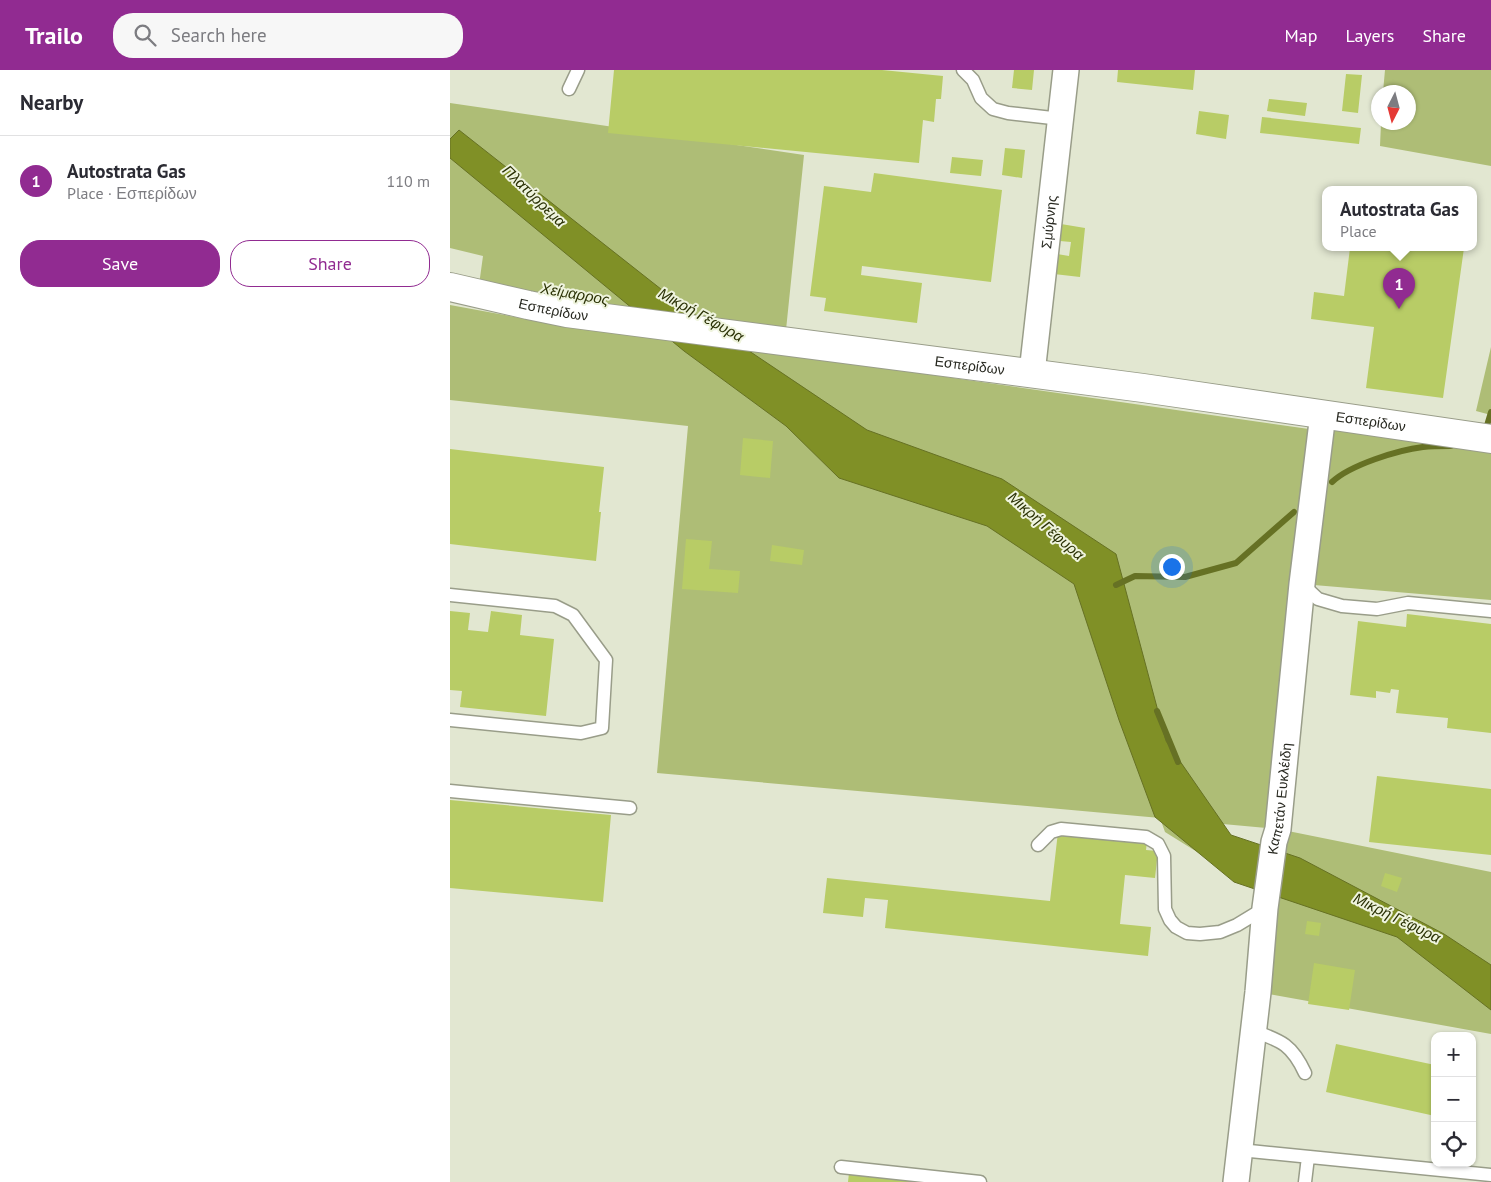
<!DOCTYPE html>
<meta charset="utf-8">
<style>
body{margin:0;font-family:"PT Sans",sans-serif;background:#f7f7f7;color:#2b2b33}
.controls{position:absolute;right:15px;bottom:15px;display:grid;overflow:hidden;border-radius:10px;box-shadow:0 1px 4px #0004}
.controls button{width:45px;height:45px;display:grid;place-items:center;padding:0;border:0;border-bottom:1px solid #e1e1e2;background:#fff;color:#2b2b33;font:25px sans-serif}
.compass{position:absolute;left:921px;top:15px;width:45px;height:45px;border-radius:50%;background:#fff;box-shadow:0 1px 4px #0004;rotate:186deg}
.you{position:absolute;left:721px;top:496px;width:18px;height:18px;margin:-12px;border:4px solid #fff;border-radius:50%;background:#1a73e8;box-shadow:0 0 0 8px #1a73e833}
.badge{display:grid;place-items:center;width:32px;height:32px;border-radius:50%;background:#912b91;color:#fff;font-size:16px;font-weight:700}
.pin{position:absolute;translate:-50% -41px;filter:drop-shadow(0 1px 2px #0008)}
.pin::after{content:'';position:absolute;top:26px;width:18px;height:15px;background:inherit;clip-path:polygon(0 0,100% 0,50% 100%)}
.popup{position:absolute;left:872px;top:116px;width:155px;height:65px;box-sizing:border-box;display:grid;place-content:center;border-radius:10px;background:#fff;filter:drop-shadow(0 1px 4px #0005);font-size:16px;white-space:nowrap;color:#7c7c81}
.popup b{font-size:19px;color:#2b2b33}
.popup::after{content:'';position:absolute;left:50%;top:100%;margin-left:-10px;border:10px solid transparent;border-top-color:#fff}
.list{margin:0;padding:0;list-style:none}
h2{display:flex;justify-content:space-between;align-items:center;height:65px;margin:0;padding:0 20px;font-size:21px}
h2 small{font-size:16px;font-weight:400;color:#7c7c81}
.list li{display:grid;grid-template-columns:32px 1fr auto;gap:15px;align-items:center;box-sizing:border-box;height:90px;padding:0 20px;border-top:1px solid #e1e1e2}
.list b{display:block;font-size:19px;white-space:nowrap}
.list p{margin:0;font-size:16px;white-space:nowrap;color:#7c7c81}
.list em{font-size:16px;font-style:normal;color:#7c7c81}
.actions{display:flex;gap:10px;padding:15px 20px}
.actions a{flex:1;padding:11px 0;border:1px solid #912b91;border-radius:20px;text-align:center;font-size:18px;color:#912b91}
.actions .main{background:#912b91;color:#fff}
.icon{flex:none;width:28px;height:28px;fill:none;stroke:currentColor;stroke-width:2;stroke-linecap:round;stroke-linejoin:round}
.map{position:relative;flex:none;width:1041px;height:1112px;overflow:hidden}
header{display:flex;align-items:center;gap:30px;box-sizing:border-box;height:70px;padding:0 25px;background:#912b91;color:#fff}
header strong{font-size:24px}
nav{display:flex;gap:28px;margin-inline-start:auto;font-size:18px}
.search{width:350px;height:45px;background:#f7f7f7;display:flex;align-items:center;gap:12px;box-sizing:border-box;padding:0 18px;border-radius:20px;color:#7c7c81;font-size:19px}
main{display:flex}
aside{flex:1;background:#fff}
.map>svg:first-child{display:block}
.green{fill:#aebd76;fill-rule:evenodd}
.water{fill:#809026;stroke:#667124}
.lines{fill:none;stroke-linecap:round;stroke-linejoin:round}
.stream{stroke:#667124;stroke-width:6}
.building{fill:#b8cc66}
.lane-casing{stroke:#999d89;stroke-width:15}
.street-casing{stroke:#999d89;stroke-width:28}
.secondary-casing{stroke:#999d89;stroke-width:30}
.lane{stroke:#fff;stroke-width:12}
.street{stroke:#fff;stroke-width:25}
.secondary{stroke:#fff;stroke-width:28}
.labels{text-anchor:middle;stroke-width:4;stroke-linejoin:round;paint-order:stroke}
.street-label{font-size:14px;fill:#282921;stroke:#eff4de}
.water-label{font-size:15px;font-style:italic;fill:#2a3105;stroke:#eff4de}
</style>
<header>
<strong>Trailo</strong>
<div class="search"><svg class="icon" aria-label="search" viewBox="0 0 24 24"><circle cx="10" cy="10" r="6"/><path d="M15 15l6 6"/></svg>Search here</div>
<nav><a>Map</a><a>Layers</a><a>Share</a></nav>
</header>
<main>
<aside>
<h2>Nearby<small></small></h2>
<ul class="list">
<li><span class="badge">1</span><div><b>Autostrata Gas</b><p>Place · Εσπερίδων</p></div><em>110 m</em></li>
</ul>
<div class="actions"><a class="main">Save</a><a>Share</a></div>
</aside>
<div class="map">
<svg width="1041" height="1112" viewBox="0 0 1041 1112">
<rect width="100%" height="100%" fill="#e2e7d1"/>
<!-- green -->
<path class="green" d="M 935,0 L 1041,0 L 1041,96 L 930,76 L 931,53 L 958,52 L 958,22 L 933,22 Z
M 0,33 L 354,85 L 336,260 L 378,290 L 859,359 L 828,759 L 1041,802 L 1041,964 L 808,922 L 820,819 L 776,800 L 715,762 L 710,748 L 207,703 L 238,356 L 0,330 L 0,235 L 119,257 L 29,215 L 33,186 L 0,178 ZM 751,752 L 828,759 L 825,782 L 755,762 Z
M 1041,277 L 1041,345 L 1026,341 Z
M 883,360 L 1041,382 L 1041,530 L 864,515 Z"/>
<!-- water -->
<path class="water" d="M 9,60 L 235,238 L 417,360 L 552,409 L 666,484 L 716,671 L 781,765 L 850,788 L 994,864 L 1041,895 L 1041,940 L 947,867 L 784,812 L 705,747 L 669,650 L 624,514 L 537,456 L 389,408 L 336,356 L 234,281 L 0,88 L 0,69 Z"/>
<g class="lines">
<!-- stream -->
<path class="stream" d="M 1035,362 L 1041,342
M 882,412 C 900,395 948,380 973,377 C 982,376 992,376 1001,376
M 666,515 L 685,506 L 735,507 L 786,493 L 844,442
M 707,641 L 728,692"/>
</g>
<!-- building -->
<path class="building" d="M 164,0 L 432,0 L 493,6 L 491,29 L 486,29 L 484,52 L 473,50 L 469,93 L 158,63 Z
M 564,0 L 584,0 L 582,20 L 562,18 Z
M 668,0 L 745,0 L 743,20 L 667,12 Z
M 896,4 L 912,5 L 908,43 L 892,41 Z
M 819,29 L 857,33 L 855,46 L 817,41 Z
M 749,41 L 779,45 L 776,69 L 746,64 Z
M 812,47 L 911,58 L 909,74 L 810,63 Z
M 555,78 L 575,80 L 572,108 L 552,105 Z
M 502,87 L 533,90 L 531,106 L 500,103 Z
M 424,103 L 552,120 L 541,212 L 412,196 L 411,205 L 472,213 L 467,253 L 374,241 L 376,228 L 360,226 L 374,116 L 421,122 Z
M 611,154 L 635,158 L 630,207 L 604,204 L 607,184 L 619,186 L 621,172 L 610,171 Z
M 900,178 L 1014,178 L 993,328 L 916,318 L 924,257 L 861,249 L 864,222 L 894,226 Z
M 293,368 L 323,371 L 320,408 L 290,405 Z
M 0,379 L 154,397 L 149,442 L 151,442 L 146,491 L 0,474 Z
M 236,469 L 262,471 L 259,499 L 290,501 L 288,523 L 232,519 Z
M 322,475 L 354,480 L 352,495 L 320,491 Z
M 0,541 L 20,543 L 18,560 L 38,562 L 41,541 L 72,545 L 70,565 L 104,569 L 96,646 L 10,637 L 12,621 L 0,620 Z
M 957,544 L 1041,554 L 1041,663 L 997,658 L 998,648 L 946,643 L 949,620 L 941,619 L 940,623 L 926,621 L 926,628 L 900,625 L 908,551 L 956,557 Z
M 927,706 L 1041,719 L 1041,785 L 919,772 Z
M 0,730 L 161,745 L 153,832 L 0,818 Z
M 608,762 L 697,772 L 696,780 L 708,781 L 705,808 L 675,805 L 670,854 L 701,857 L 698,886 L 435,858 L 438,830 L 415,828 L 413,847 L 373,843 L 377,808 L 600,831 Z
M 935,803 L 952,808 L 947,822 L 931,816 Z
M 857,851 L 871,853 L 869,866 L 855,864 Z
M 864,893 L 905,900 L 899,940 L 858,934 Z
M 886,974 L 985,995 L 985,1046 L 876,1022 Z
M 399,1103 L 469,1111 L 469,1112 L 398,1112 Z"/>
<g class="lines">
<defs>
<path id="lane" d="M 513,0 L 523,10 L 531,28 L 543,39 L 558,43 L 611,49
M 119,19 L 128,0
M 852,514 L 868,529 L 892,536 L 927,539 L 958,533 L 1041,541
M 0,525 L 105,536 L 123,545 L 156,590 L 152,658 L 131,663 L 0,650
M 0,721 L 180,738
M 588,775 L 601,762 L 611,759 L 696,767 L 708,774 L 714,786 L 715,839 L 720,850 L 726,857 L 737,863 L 750,864 L 770,862 L 787,855 L 815,838
M 804,961 C 832,971 842,975 855,1003
M 790,1080 L 1041,1105
M 391,1097 L 530,1112
M 855,1112 L 858,1087"/>
<g id="street">
<path id="s1" d="M 582,303 L 616,0"/>
<path id="s2" d="M 786,1112 L 808,922 L 815,838 L 824,772 L 828,759 L 852,514 L 873,344"/>
</g>
<g id="secondary">
<path id="s3" d="M 0,217 L 78,235 L 117,243 L 693,318 L 1041,369"/>
</g>
</defs>
<!-- lane casing -->
<use href="#lane" class="lane-casing"/>
<!-- street casing -->
<use href="#street" class="street-casing"/>
<!-- secondary casing -->
<use href="#secondary" class="secondary-casing"/>
<!-- lane -->
<use href="#lane" class="lane"/>
<!-- street -->
<use href="#street" class="street"/>
<!-- secondary -->
<use href="#secondary" class="secondary"/>
</g>
<g class="labels">
<!-- street labels -->
<g class="street-label">
<text dy="5" stroke="none"><textPath href="#s1" startOffset="152">Σμύρνης</textPath></text>
<text dy="5" stroke="none"><textPath href="#s3" startOffset="106">Εσπερίδων</textPath></text>
<text dy="5" stroke="none"><textPath href="#s3" startOffset="526">Εσπερίδων</textPath></text>
<text dy="5" stroke="none"><textPath href="#s3" startOffset="931">Εσπερίδων</textPath></text>
<text dy="5" stroke="none"><textPath href="#s2" startOffset="386">Καπετάν Ευκλέιδη</textPath></text>
</g>
<!-- water labels -->
<g class="water-label">
<text transform="translate(84 126) rotate(44)" y="5">Πλατύρρεμα</text>
<text transform="translate(125 224) rotate(10)" y="5">Χείμαρρος</text>
<text transform="translate(251 245) rotate(29)" y="5">Μικρή Γέφυρα</text>
<text transform="translate(596 456) rotate(41)" y="5">Μικρή Γέφυρα</text>
<text transform="translate(947 848) rotate(26)" y="5">Μικρή Γέφυρα</text>
</g>
</g>
</svg>
<div class="controls">
<button>+</button>
<button>−</button>
<button><svg class="icon" aria-label="locate" viewBox="0 0 24 24"><circle cx="12" cy="12" r="6"/><path d="M12 2v4M12 18v4M2 12h4M18 12h4"/></svg></button>
</div>
<svg class="compass" viewBox="-18 -18 36 36"><path d="M0-13l5 13h-10z" fill="#e53935"/><path d="M0 13l5-13h-10z" fill="#7c7c81"/></svg>
<div class="you"></div>
<div class="pin badge" style="left:949px;top:239px">1</div>
<div class="popup"><b>Autostrata Gas</b>Place</div>
</div>
</main>
